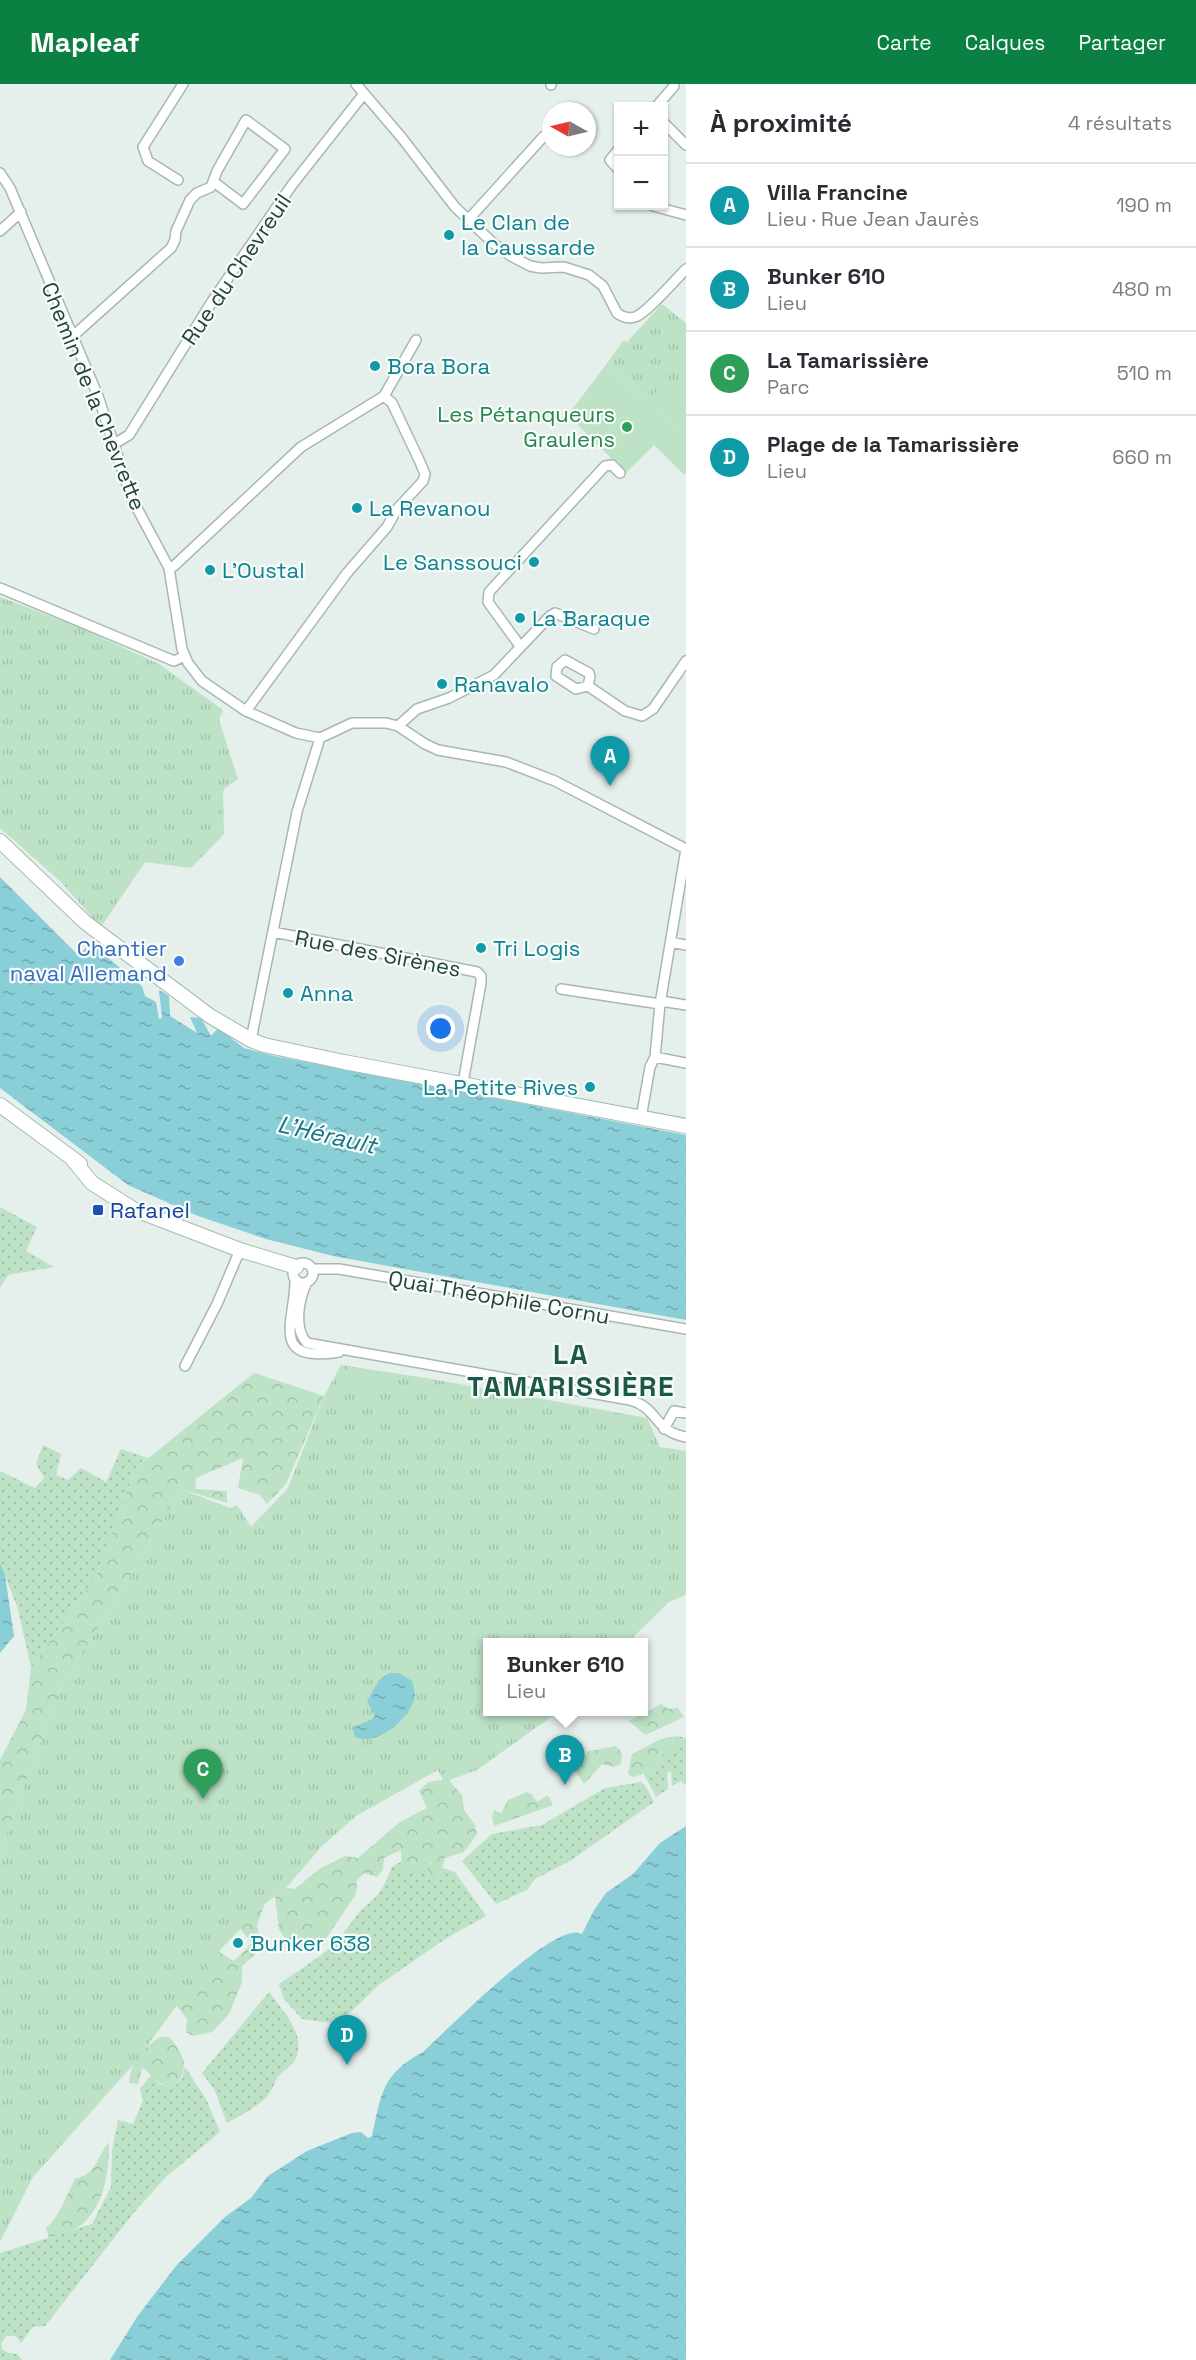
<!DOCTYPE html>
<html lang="fr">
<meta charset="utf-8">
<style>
body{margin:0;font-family:"Space Grotesk",sans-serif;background:#f7f7f7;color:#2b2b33}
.controls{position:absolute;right:18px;top:18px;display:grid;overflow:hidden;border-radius:0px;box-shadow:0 2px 4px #0004}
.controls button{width:54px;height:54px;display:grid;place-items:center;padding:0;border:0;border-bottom:2px solid #e1e1e2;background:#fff;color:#2b2b33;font:30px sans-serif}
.compass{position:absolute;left:542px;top:18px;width:54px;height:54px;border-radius:50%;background:#fff;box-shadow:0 2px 4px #0004;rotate:278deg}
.you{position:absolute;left:441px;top:945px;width:21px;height:21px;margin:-15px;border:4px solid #fff;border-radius:50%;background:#1a73e8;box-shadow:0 0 0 9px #1a73e833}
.badge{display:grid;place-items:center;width:39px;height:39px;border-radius:50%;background:#0b8043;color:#fff;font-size:20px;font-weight:700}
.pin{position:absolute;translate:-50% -50px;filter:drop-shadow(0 2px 3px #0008)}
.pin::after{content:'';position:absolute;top:32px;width:21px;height:18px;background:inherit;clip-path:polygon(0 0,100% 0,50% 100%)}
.popup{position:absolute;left:483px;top:1554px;width:165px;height:78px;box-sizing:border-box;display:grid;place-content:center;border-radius:0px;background:#fff;filter:drop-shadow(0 2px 4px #0005);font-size:20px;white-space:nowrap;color:#7c7c81}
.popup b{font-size:22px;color:#2b2b33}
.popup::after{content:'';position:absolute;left:50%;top:100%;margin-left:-12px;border:12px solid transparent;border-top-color:#fff}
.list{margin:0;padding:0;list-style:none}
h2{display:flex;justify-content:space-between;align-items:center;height:78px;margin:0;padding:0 24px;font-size:26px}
h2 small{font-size:20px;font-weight:400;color:#7c7c81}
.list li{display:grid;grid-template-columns:39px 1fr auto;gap:18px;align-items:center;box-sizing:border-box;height:84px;padding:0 24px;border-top:2px solid #e1e1e2}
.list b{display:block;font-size:22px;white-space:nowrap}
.list p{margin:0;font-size:20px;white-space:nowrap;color:#7c7c81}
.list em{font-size:20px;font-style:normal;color:#7c7c81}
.map{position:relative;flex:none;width:686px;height:2276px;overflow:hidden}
header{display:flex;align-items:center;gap:36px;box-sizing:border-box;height:84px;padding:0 30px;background:#0b8043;color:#fff}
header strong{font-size:28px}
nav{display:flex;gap:33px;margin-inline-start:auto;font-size:21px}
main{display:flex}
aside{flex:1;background:#fff}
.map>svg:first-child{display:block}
.grass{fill:url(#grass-dots)}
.forest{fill:url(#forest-crowns)}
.park{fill:url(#park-tufts)}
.pitch{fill:#bde2c6}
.water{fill:url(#water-ripples)}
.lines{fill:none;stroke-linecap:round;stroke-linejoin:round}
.street-casing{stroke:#a7b8b2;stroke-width:12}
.secondary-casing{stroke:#a3bcb3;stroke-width:16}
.street{stroke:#fff;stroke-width:9}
.secondary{stroke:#fff;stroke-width:14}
.culture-dot{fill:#0f9aa8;stroke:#f7fbf9;stroke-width:2}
.leisure-dot{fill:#2e9e5b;stroke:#f7fbf9;stroke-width:2}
.shop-dot{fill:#3f7fe0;stroke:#f7fbf9;stroke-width:2}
.transit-dot{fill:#1a4fb4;stroke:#f7fbf9;stroke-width:2}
.labels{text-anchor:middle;stroke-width:4.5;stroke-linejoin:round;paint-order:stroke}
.culture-label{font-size:22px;fill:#0d838f;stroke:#f7fbf9;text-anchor:start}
.street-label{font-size:22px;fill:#22443a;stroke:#f7fbf9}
.leisure-label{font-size:22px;fill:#27864d;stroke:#f7fbf9;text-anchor:end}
.shop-label{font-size:22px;fill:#366cbe;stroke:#f7fbf9;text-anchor:end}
.transit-label{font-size:22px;fill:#164399;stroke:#f7fbf9;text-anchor:start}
.water-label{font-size:24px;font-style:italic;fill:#167585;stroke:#f7fbf9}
.district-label{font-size:28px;font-weight:bold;letter-spacing:1.5px;fill:#1c5848;stroke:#f7fbf9}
</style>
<header>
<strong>Mapleaf</strong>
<nav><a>Carte</a><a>Calques</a><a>Partager</a></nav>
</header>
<main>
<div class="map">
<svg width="686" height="2276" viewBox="0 0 686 2276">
<defs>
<pattern id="grass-dots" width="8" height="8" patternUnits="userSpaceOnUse" patternTransform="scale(1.5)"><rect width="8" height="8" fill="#bde2c6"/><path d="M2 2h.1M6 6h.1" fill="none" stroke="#a2c3ab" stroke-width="1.8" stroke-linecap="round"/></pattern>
<pattern id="forest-crowns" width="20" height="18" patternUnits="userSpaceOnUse" patternTransform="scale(1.5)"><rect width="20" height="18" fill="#bde2c6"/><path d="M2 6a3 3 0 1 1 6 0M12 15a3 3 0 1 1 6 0" fill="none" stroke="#a2c3ab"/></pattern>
<pattern id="park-tufts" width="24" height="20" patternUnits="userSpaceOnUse" patternTransform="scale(1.5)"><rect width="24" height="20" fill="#bde2c6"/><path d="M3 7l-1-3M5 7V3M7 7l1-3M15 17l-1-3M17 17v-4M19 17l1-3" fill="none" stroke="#a2c3ab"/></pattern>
<pattern id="water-ripples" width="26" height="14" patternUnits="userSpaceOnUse" patternTransform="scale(1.5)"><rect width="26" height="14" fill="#8aced8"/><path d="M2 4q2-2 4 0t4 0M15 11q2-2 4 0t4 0" fill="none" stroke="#70a9b0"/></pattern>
</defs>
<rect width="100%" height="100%" fill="#e5efeb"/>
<!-- grass -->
<path class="grass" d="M 0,1123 L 37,1143 L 26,1167 L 54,1183 L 8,1191 L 0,1204 Z
M 43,1361 L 61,1370 L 56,1391 L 68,1396 L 81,1384 L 106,1398 L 121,1365 L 148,1374 L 135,1385 L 97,1491 L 31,1584 L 18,1525 L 0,1479 L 0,1387 L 35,1404 L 44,1394 L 36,1380 Z
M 677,1652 L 686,1654 L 686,1700 L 684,1701 L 681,1697 L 672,1702 L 671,1687 L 667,1688 L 668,1705 L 656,1713 L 644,1690 L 656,1686 L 661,1672 L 675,1658 L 661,1655 Z
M 641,1698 L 646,1703 L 654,1718 L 570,1777 L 535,1795 L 527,1806 L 496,1820 L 462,1777 L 492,1750 L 542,1741 L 605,1704 Z
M 402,1777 L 402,1785 L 425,1778 L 432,1780 L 438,1796 L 442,1784 L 455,1788 L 486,1832 L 445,1855 L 379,1901 L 338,1940 L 302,1935 L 284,1915 L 279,1900 L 320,1872 L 336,1859 L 360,1827 L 376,1813 L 384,1801 L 392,1783 Z
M 269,1908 C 282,1926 306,1949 296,1974 C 292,1983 283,1986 277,1994 C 274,1999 273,2005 269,2010 C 258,2023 241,2031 227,2039 L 215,2007 L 202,1989 Z
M 185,1983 L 206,2015 L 220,2048 L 166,2093 L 136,2126 L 45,2242 L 33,2243 L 21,2259 L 16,2252 L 6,2252 L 1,2260 L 3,2266 L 9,2269 L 17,2270 L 22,2276 L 0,2276 L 0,2169 L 92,2140 L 111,2103 L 112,2067 L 118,2036 L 133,2040 L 143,2017 L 140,2005 L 152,1990 C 157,2000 163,2003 174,2003 L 182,1994 Z"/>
<!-- forest -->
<path class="forest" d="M 254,1289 L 324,1312 L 286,1400 L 267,1420 L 260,1411 L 238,1404 L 243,1374 L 196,1394 L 195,1405 L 227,1407 L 227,1419 L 181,1405 L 124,1503 L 61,1602 L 0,1769 L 0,1676 L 26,1626 L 31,1584 L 97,1491 L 135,1385 Z
M 661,1620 L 669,1625 L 678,1624 L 684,1633 L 645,1651 L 629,1637 Z
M 661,1655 L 676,1658 L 676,1665 L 661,1672 L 656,1686 L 633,1693 L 628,1690 L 632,1670 Z
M 616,1662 L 622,1669 L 621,1680 L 614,1683 L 602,1680 L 584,1700 L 573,1684 L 589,1667 Z
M 448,1695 L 462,1711 L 464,1726 L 475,1741 L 477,1750 L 464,1768 L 445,1774 L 438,1796 L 428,1789 L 432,1779 L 424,1779 L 416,1790 L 402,1785 L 401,1766 L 384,1774 L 383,1785 L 377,1793 L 364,1789 L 357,1796 L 356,1810 L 327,1853 L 311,1867 L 289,1861 L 279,1845 L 275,1812 L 286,1804 L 295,1805 L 319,1785 L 345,1772 L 358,1774 L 400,1738 L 427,1724 L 419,1707 L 428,1698 Z
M 527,1708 L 532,1711 L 537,1718 L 548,1711 L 553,1721 L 494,1742 L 492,1733 L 494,1726 L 501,1729 L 508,1716 Z
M 267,1813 L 257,1841 L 260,1856 L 254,1872 L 242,1882 L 242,1898 L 229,1930 L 212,1948 L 193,1952 L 186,1948 L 187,1935 L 174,1918 L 191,1851 L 234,1877 L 252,1859 L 237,1841 Z
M 160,1953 L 169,1953 C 184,1970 191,1984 174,2003 C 158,2003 154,1991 142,1984 L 138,2000 L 129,1999 C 131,1976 142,1965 160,1953 Z
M 109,2058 C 109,2087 105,2122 80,2142 C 72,2148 58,2150 49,2154 L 46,2144 C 60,2132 66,2112 75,2095 C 98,2089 95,2075 109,2058 Z"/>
<!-- park -->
<path class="park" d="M 662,220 L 686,239 L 686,355 L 608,278 L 624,256 L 627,258 Z
M 0,513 L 79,543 L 159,580 L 223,626 L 219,636 L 238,695 L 225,704 L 223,708 L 224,750 L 191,784 L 145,778 L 101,843 L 61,798 L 0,744 Z
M 341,1281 L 426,1294 L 647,1334 L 660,1363 L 686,1367 L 686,1511 L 669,1518 L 628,1558 L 487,1558 L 487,1628 L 558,1628 L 477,1686 L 444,1698 L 438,1686 L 356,1732 L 322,1762 L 286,1804 L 267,1818 L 212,1874 L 133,1981 L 33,2093 L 0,2158 L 0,1769 L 61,1602 L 124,1503 L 181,1405 L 230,1424 L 237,1421 L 251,1443 L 288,1404 L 324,1312 Z"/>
<!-- pitch -->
<path class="pitch" d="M 608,278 L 647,317 L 660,304 L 684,325 L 672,338 L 648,317 L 686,355 L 686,389 L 684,391 L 654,361 L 626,389 L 568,331 Z
M 348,1283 L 386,1290 L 383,1307 L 344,1300 Z"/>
<!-- water -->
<path class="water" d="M 0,793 L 79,872 L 90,859 L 142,902 L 145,912 L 156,918 L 159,935 L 162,934 L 159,906 L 169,912 L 170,932 L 197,949 L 190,933 L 201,934 L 211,952 L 218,944 L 244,964 L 274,972 L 686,1051 L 686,1236 L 333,1172 L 266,1155 L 198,1132 L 128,1101 L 0,1004 Z
M 0,1479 L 5,1491 L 14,1552 L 0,1569 Z
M 389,1589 L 399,1589 L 412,1597 C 414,1604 416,1609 414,1616 C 407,1636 377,1663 355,1653 L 353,1645 C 359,1638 370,1639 375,1632 L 367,1617 L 379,1596 Z
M 686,1742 L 686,2276 L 110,2276 L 137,2233 L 176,2182 L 225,2133 L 251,2114 L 268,2092 L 307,2067 L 352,2049 L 361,2048 L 368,2054 L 372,2052 C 382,2009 381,1991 423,1968 C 451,1942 539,1853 573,1849 C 576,1848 579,1849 582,1850 L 594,1826 L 606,1809 L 633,1790 L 660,1759 Z"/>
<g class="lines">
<defs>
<path id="street" d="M 356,0 L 402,54 L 455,123 L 493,159 L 511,172 L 530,182 L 541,184 L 564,183 L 589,191 L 603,202 L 617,229 C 622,233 628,235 635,233 C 646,230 676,195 686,185
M 551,0 L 551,1
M 657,22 L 674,2
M 664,39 L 686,61
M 618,66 L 610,76 L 618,85
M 0,89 L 10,104 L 98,312 L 131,413 L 169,484 L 182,565 L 188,579 L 202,597 L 246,627 L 296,649 L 320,654 L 352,639 L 386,639 L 398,642 L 425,660 L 438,666 L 506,678 L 555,697 L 686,765
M 178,96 L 148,77 L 143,63 L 183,0
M 653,122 L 686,131
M 468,136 L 544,52
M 0,147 L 21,128
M 73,252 L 171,164 L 175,156 L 176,147 L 190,116 L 197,109 L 211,103 L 217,87 L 246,36 L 285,65 L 243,120 L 214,98
M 114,360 L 129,351 L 213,216 L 292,101 L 363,11
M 169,484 L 174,482 L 301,363 L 384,312 L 416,256
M 0,504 L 174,577 L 185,572
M 520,562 L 488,518 L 489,508 L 605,382 L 612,381 L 620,389
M 565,576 L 589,589 L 590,593 L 588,602 L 576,605 L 556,592 L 557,583 Z
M 588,602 L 625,627 L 642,632 L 653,625 L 686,577
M 246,627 L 347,489 L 387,443 L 397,425 L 423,397 L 425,390 L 420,378 L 392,319 L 384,312
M 398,642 L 417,625 L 449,614 L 494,591 L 550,532 L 555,529 L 594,545
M 273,848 L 477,888 L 481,892 L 481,899 L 463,999
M 671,858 L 686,861
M 561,905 L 660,920
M 661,917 L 686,921
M 251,956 L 297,728 L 320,654
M 655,973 L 686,979
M 641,1034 L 650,983 L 655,973 L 660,920 L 686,765
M293 1189a10 10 0 1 1 20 0a10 10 0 1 1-20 0Z
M 313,1188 L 317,1185 L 339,1185 L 686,1245
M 295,1195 C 296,1235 267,1280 339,1268
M 307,1198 C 299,1215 293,1244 307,1259 L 630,1316 C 659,1324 653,1347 686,1353
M 185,1282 L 217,1220 L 240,1166
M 664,1345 L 674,1327 L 686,1329"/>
<path id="secondary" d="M 0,757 L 86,839 L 210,932 L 251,956 L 264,961 L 344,978 L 686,1042
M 0,1021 L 80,1080
M 73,1076 L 92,1099 L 133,1125 L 240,1166 L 296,1183"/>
</defs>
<!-- street casing -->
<use href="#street" class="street-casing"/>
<!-- secondary casing -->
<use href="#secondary" class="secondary-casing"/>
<!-- street -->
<use href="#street" class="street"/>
<!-- secondary -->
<use href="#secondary" class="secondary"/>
</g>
<!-- markers -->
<g class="culture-dot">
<circle cx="449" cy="151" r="6"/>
<circle cx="375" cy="282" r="6"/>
<circle cx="357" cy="424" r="6"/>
<circle cx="534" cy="478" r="6"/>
<circle cx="210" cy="486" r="6"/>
<circle cx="520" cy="534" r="6"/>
<circle cx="442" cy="600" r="6"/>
<circle cx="481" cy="864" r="6"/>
<circle cx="288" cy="909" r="6"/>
<circle cx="590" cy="1003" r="6"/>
<circle cx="238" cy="1859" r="6"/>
</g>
<circle class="leisure-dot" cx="627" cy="343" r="6"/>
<circle class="shop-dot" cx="179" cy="877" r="6"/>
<rect class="transit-dot" x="92" y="1120" width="12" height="12" rx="3"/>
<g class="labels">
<!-- culture labels -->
<g class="culture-label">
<text x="461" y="146">Le Clan de<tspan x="461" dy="25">la Caussarde</tspan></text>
<text x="387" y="290">Bora Bora</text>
<text x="369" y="432">La Revanou</text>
<text x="522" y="486" text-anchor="end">Le Sanssouci</text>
<text x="222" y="494">L'Oustal</text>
<text x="532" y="542">La Baraque</text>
<text x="454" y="608">Ranavalo</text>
<text x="493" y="872">Tri Logis</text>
<text x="300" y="917">Anna</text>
<text x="578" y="1011" text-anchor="end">La Petite Rives</text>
<text x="250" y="1867">Bunker 638</text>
</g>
<!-- street labels -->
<g class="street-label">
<text transform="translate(236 185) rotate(-56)" y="8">Rue du Chevreuil</text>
<text transform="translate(94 312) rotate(68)" y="8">Chemin de la Chevrette</text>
<text transform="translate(378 869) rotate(11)" y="8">Rue des Sirènes</text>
<text transform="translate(499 1213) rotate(10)" y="8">Quai Théophile Cornu</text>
</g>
<!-- leisure labels -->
<g class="leisure-label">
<text x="615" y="338">Les Pétanqueurs<tspan x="615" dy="25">Graulens</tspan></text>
</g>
<!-- shop labels -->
<g class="shop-label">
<text x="167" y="872">Chantier<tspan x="167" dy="25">naval Allemand</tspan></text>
</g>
<!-- transit labels -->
<g class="transit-label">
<text x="110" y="1134">Rafanel</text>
</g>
<!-- water labels -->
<g class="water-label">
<text transform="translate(327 1051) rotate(13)" y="8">L'Hérault</text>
</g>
<!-- district labels -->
<g class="district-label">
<text x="571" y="1280">LA<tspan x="571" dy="32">TAMARISSIÈRE</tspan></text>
</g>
</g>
</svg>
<div class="controls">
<button>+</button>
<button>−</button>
</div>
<svg class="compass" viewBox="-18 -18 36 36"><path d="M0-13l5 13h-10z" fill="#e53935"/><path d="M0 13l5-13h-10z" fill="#7c7c81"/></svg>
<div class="you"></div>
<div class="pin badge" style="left:610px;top:702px;background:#0f9aa8">A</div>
<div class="pin badge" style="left:565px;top:1701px;background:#0f9aa8">B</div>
<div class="popup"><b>Bunker 610</b>Lieu</div>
<div class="pin badge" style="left:203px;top:1715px;background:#2e9e5b">C</div>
<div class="pin badge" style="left:347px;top:1981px;background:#0f9aa8">D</div>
</div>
<aside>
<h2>À proximité<small>4 résultats</small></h2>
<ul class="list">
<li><span class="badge" style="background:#0f9aa8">A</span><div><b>Villa Francine</b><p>Lieu · Rue Jean Jaurès</p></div><em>190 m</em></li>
<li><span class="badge" style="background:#0f9aa8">B</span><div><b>Bunker 610</b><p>Lieu</p></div><em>480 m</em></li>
<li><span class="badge" style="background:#2e9e5b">C</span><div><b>La Tamarissière</b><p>Parc</p></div><em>510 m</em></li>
<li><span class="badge" style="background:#0f9aa8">D</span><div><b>Plage de la Tamarissière</b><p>Lieu</p></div><em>660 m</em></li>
</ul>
</aside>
</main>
